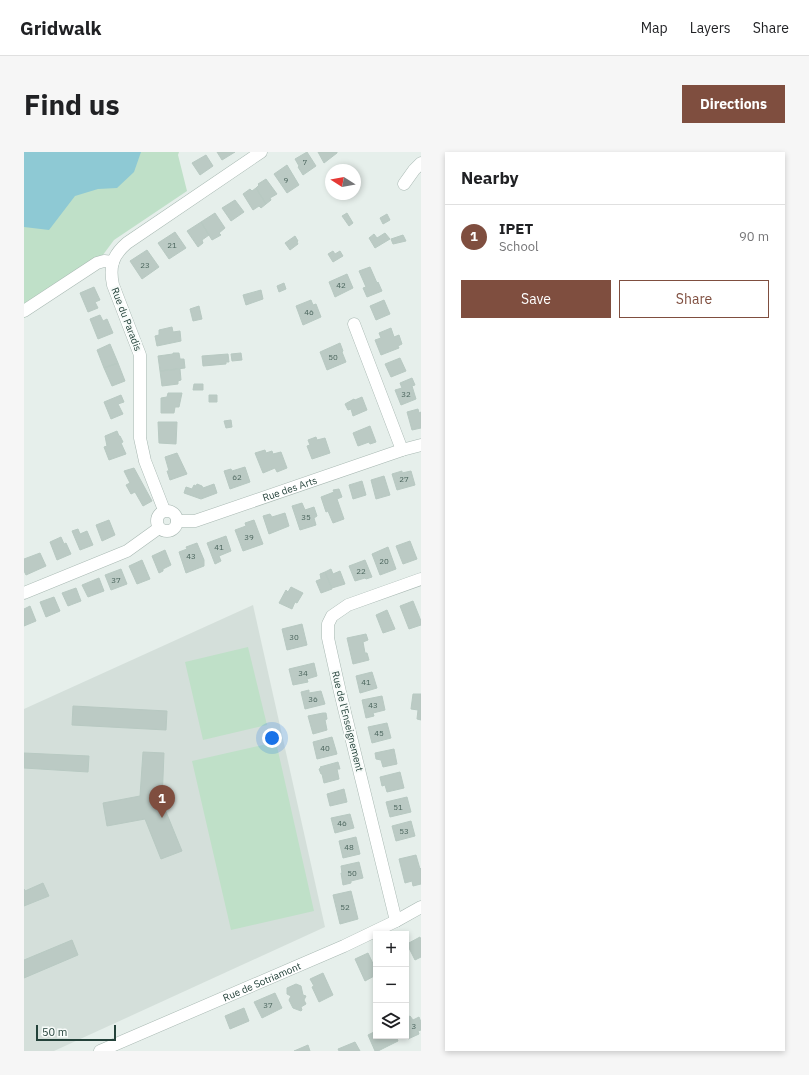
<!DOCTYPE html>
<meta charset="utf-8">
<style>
body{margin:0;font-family:"IBM Plex Sans",sans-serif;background:#f6f6f6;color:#202124}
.controls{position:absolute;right:12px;bottom:12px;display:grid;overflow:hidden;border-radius:0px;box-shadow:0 2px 6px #0003}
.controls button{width:36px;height:36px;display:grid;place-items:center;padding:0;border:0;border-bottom:1px solid #e0e0e0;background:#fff;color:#202124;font:20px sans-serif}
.compass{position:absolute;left:301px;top:12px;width:36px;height:36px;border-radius:50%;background:#fff;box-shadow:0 2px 6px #0003;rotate:281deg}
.scale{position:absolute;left:12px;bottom:10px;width:80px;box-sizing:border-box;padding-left:4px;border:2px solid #24423a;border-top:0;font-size:11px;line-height:14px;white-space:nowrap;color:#24423a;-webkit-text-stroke:3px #f7fbf9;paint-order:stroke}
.you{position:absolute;left:248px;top:586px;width:14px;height:14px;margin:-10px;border:3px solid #fff;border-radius:50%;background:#1a73e8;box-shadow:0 0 0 6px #1a73e833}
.badge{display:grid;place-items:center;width:26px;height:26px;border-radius:50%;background:#7f4e3f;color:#fff;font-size:13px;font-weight:700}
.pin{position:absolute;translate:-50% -33px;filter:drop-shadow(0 1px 2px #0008)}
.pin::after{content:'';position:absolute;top:21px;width:14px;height:12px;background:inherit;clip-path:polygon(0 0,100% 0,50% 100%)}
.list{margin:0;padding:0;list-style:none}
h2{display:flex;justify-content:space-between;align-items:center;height:52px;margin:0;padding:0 16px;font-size:17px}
h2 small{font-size:13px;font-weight:400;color:#757577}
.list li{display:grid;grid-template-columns:26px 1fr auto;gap:12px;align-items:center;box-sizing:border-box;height:64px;padding:0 16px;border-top:1px solid #e0e0e0}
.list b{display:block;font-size:15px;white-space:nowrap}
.list p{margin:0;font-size:13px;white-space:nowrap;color:#757577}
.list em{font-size:13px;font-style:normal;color:#757577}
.actions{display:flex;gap:8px;padding:12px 16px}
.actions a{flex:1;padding:9px 0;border:1px solid #7f4e3f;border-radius:0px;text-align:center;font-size:14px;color:#7f4e3f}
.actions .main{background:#7f4e3f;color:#fff}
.icon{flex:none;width:22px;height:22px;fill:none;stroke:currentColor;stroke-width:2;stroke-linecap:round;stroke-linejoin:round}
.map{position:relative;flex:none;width:397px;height:899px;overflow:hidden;border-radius:0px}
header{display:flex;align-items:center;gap:24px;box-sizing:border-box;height:56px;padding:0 20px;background:#fff;border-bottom:1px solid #e0e0e0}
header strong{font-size:19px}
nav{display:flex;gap:22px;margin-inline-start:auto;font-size:14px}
.intro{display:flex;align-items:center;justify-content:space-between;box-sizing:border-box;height:96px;padding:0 24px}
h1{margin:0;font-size:28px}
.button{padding:10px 18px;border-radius:0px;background:#7f4e3f;color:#fff;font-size:14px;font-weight:700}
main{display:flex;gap:24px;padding:0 24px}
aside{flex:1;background:#fff;border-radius:0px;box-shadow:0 2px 6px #0003}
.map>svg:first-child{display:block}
.built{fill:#d4dfda}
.green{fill:#bfe0c8}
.water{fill:#8ec9d4}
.building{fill:#bbcac4;stroke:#b8c9c2}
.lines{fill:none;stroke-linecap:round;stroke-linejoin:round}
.minor-casing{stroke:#a8b8b2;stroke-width:13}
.minor{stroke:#fff;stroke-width:12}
.labels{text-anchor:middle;stroke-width:4;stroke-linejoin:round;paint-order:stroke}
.number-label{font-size:8px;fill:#4a645c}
.street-label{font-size:10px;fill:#24423a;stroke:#f7fbf9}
</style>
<header>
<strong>Gridwalk</strong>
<nav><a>Map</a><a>Layers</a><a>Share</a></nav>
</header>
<div class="intro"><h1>Find us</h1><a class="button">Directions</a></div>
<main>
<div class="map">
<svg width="397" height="899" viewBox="0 0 397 899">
<rect width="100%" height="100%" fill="#e6efeb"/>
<!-- built -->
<path class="built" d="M 229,453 L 301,775 L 30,899 L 0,899 L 0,557 Z"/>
<!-- green -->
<path class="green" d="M 0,0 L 155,0 L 154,3 L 163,39 L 90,88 L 70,115 L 0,166 Z
M 224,495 L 243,573 L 179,588 L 161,510 Z
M 252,590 L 290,759 L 207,778 L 168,609 Z"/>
<!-- water -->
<path class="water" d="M 0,0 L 117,0 L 110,20 L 93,36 L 74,37 L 51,44 L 25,78 L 0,75 Z"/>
<!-- building -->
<path class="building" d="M 193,0 L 211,0 L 198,8 Z
M 283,0 L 292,14 L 279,23 L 274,15 L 275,14 L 271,7 Z
M 294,0 L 313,0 L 313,1 L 300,11 Z
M 182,3 L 189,14 L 176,23 L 168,11 Z
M 263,13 L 275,33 L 263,41 L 250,22 Z
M 242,27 L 253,42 L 246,46 L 247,48 L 242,52 L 232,36 L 235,33 L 234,32 Z
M 232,36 L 242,52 L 237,56 L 235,54 L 229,58 L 219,42 L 226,37 L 228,39 Z
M 211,48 L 220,60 L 207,69 L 198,56 Z
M 191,61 L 201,76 L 195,81 L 197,83 L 188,88 L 177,70 Z
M 323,61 L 329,71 L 325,74 L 318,64 Z
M 363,62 L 366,68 L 359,72 L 356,66 Z
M 177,70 L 185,83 L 178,88 L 179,91 L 174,95 L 163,79 Z
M 151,80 L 162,96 L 145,107 L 134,91 Z
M 361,81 L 366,87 L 351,96 L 345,86 L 350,82 L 353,86 Z
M 379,83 L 382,89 L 369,92 L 367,87 Z
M 271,84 L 274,89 L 273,90 L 274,92 L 266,98 L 261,91 Z
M 123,98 L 135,115 L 118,127 L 106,109 Z
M 309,99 L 311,102 L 316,99 L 319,104 L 309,110 L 304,102 Z
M 346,115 L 353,131 L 354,130 L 358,139 L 343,145 L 339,136 L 342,135 L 335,119 Z
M 323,122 L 329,136 L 311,145 L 305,130 Z
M 260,131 L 262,137 L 255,140 L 253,134 Z
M 70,135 L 76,148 L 71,150 L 74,156 L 64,160 L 56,141 Z
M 237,138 L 239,147 L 222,153 L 219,143 Z
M 287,148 L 289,153 L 292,152 L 297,165 L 279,173 L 272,154 Z
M 360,148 L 366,162 L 352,168 L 346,154 Z
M 175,154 L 178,167 L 169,169 L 166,157 Z
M 76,163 L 79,169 L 83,167 L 89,181 L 74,187 L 66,167 Z
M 148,175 L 149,180 L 156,179 L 157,189 L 133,194 L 131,184 L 135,183 L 135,178 Z
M 367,176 L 370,185 L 375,183 L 378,192 L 374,194 L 375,196 L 357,203 L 351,188 L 357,186 L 355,181 Z
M 316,191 L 319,199 L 318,200 L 322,210 L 303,218 L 296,200 Z
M 86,192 L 94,211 L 80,216 L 73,198 Z
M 149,201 L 155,201 L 156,207 L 160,207 L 161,216 L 136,219 L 134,204 L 149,202 Z
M 217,201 L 218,208 L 208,209 L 207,202 Z
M 204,202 L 205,210 L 202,210 L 202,212 L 179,214 L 178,204 Z
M 376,206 L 382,219 L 367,225 L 361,212 Z
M 94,211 L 101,229 L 88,234 L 80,216 Z
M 156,217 L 157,228 L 154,229 L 154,232 L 138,234 L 136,219 Z
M 388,226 L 391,233 L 388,234 L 392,247 L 377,253 L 371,238 L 378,236 L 376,231 Z
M 170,232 L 179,232 L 179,238 L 169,238 Z
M 144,241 L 158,241 L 155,255 L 151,255 L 150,261 L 137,261 L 137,246 L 143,245 Z
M 97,243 L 100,250 L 94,252 L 99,262 L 87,267 L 80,250 Z
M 185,243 L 193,243 L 193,250 L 185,250 Z
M 338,245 L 343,258 L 329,264 L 327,257 L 324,258 L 321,252 L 330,247 L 331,248 Z
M 394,257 L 395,261 L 397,260 L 397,276 L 388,278 L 383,260 Z
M 207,268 L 208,275 L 202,276 L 200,269 Z
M 134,270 L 153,270 L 152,292 L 135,291 Z
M 346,274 L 352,290 L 346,292 L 345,290 L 334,294 L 329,281 Z
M 93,279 L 95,284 L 96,284 L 99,290 L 97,291 L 102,302 L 85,308 L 80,295 L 83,294 L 81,284 Z
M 292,285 L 293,288 L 301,286 L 306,301 L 288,307 L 283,294 L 286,293 L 284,288 Z
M 241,298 L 242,301 L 248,299 L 249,302 L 257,300 L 263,316 L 253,320 L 251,316 L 239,321 L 231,301 Z
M 153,301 L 163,322 L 146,328 L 143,319 L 145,319 L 141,305 Z
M 221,315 L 226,330 L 206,337 L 200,319 L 207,317 L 208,319 Z
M 110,316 L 128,349 L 119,354 L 111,340 L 107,342 L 102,333 L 106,331 L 100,319 Z
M 378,319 L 378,321 L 387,319 L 391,333 L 373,338 L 368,322 Z
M 360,324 L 366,343 L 352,347 L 347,328 Z
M 338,329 L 342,343 L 329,347 L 325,333 Z
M 173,332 L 178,334 L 179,336 L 190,332 L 193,341 L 177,347 L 160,341 L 162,335 L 168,337 L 170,333 L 172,334 Z
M 315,337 L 318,345 L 313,347 L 320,367 L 309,371 L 304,359 L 302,360 L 297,345 L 310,340 L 309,338 Z
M 278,351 L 281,358 L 290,355 L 293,364 L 290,366 L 292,373 L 276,378 L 268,354 Z
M 261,361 L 265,374 L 245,382 L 239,364 L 246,362 L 248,365 Z
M 85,368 L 91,383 L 78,389 L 72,373 Z
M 230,368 L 239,392 L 219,399 L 211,378 L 222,374 L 221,371 Z
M 54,377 L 56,382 L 63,379 L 69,393 L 56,398 L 48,379 Z
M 202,384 L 207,399 L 195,404 L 197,409 L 191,412 L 183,391 Z
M 37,385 L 40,392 L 42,391 L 47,402 L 33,408 L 26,390 Z
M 386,389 L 393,407 L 379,412 L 372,394 Z
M 173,391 L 180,408 L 180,414 L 162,421 L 155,400 L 163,397 L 162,395 Z
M 364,395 L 372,417 L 356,423 L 348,402 Z
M 141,398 L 147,413 L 139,417 L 139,419 L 135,421 L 128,404 Z
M 16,401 L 22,414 L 2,423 L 0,419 L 0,407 Z
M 118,408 L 126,427 L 113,432 L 105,414 Z
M 341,408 L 348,425 L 342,427 L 341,426 L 331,429 L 325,414 Z
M 97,417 L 103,432 L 87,438 L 81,423 Z
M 307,417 L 309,422 L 316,419 L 321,432 L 308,436 L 301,420 Z
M 301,420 L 308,437 L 297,441 L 292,429 L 297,427 L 296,422 Z
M 75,426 L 80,439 L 64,445 L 58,433 Z
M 267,435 L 279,441 L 273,451 L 271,450 L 268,457 L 255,451 L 262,438 L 264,440 Z
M 52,436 L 57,449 L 44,454 L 38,441 Z
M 30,445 L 36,459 L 22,465 L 16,450 Z
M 389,449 L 397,469 L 397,473 L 385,477 L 376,454 Z
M 6,454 L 12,469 L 0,474 L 0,457 Z
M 363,458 L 371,477 L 359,481 L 352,463 Z
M 278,472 L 283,493 L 263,498 L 258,477 Z
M 342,482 L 344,488 L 339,490 L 341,501 L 343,501 L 345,508 L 329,512 L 323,486 Z
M 290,511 L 293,524 L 283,527 L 284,530 L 269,533 L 265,517 Z
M 348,520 L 353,536 L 336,541 L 332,524 Z
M 285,538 L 285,541 L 297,539 L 301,552 L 281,557 L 277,540 Z
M 389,542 L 397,542 L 397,568 L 393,567 L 394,558 L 387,557 Z
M 358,544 L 361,558 L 349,561 L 350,564 L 342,566 L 338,548 Z
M 49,554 L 143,559 L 142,578 L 48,573 Z
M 299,561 L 302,561 L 303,567 L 301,568 L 303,578 L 289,582 L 284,564 Z
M 363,571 L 367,586 L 348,591 L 344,575 Z
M 308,585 L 313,602 L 293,607 L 289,590 Z
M 370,597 L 373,612 L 359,615 L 357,608 L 352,607 L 351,601 Z
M 119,600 L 140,601 L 138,650 L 158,699 L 137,707 L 121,667 L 83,674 L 79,651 L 116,644 Z
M 0,601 L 65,604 L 64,620 L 0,616 Z
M 314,610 L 316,617 L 313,617 L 315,627 L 300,631 L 298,622 L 297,622 L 295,617 L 297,616 L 296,615 Z
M 376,620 L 380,636 L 363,640 L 361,633 L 358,634 L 356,625 Z
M 320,637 L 323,650 L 306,654 L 303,642 Z
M 383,645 L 387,660 L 366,665 L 362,650 Z
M 326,662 L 330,676 L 311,681 L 307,666 Z
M 387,669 L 391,684 L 372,689 L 368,674 Z
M 332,685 L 336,702 L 319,706 L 315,689 Z
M 392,703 L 396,717 L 397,716 L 397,732 L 389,734 L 388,729 L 381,731 L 375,707 Z
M 335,710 L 339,726 L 327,729 L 327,731 L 319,733 L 317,721 L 318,721 L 317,714 Z
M 19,731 L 25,744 L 0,754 L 0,737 L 1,739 Z
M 327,739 L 334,767 L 316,772 L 309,743 Z
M 396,785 L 397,788 L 397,805 L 391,808 L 383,792 Z
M 48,788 L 54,803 L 0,826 L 0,808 Z
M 344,801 L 352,818 L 352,823 L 341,829 L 331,807 Z
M 299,821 L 309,843 L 295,850 L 288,835 L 290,834 L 286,827 Z
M 272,832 L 277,834 L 279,843 L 282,844 L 280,848 L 282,852 L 277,855 L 278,858 L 277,859 L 269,856 L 265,848 L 267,844 L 263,842 L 263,836 Z
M 251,841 L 258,856 L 238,866 L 230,850 Z
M 220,856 L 225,869 L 206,877 L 201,864 Z
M 386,864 L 389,868 L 395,865 L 397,870 L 397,878 L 394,879 L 395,882 L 384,887 L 382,883 L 382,866 Z
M 352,879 L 352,884 L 372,884 L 374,889 L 354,899 L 351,899 L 344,883 Z
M 331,890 L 336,899 L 315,899 L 314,897 Z
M 284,893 L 286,899 L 270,899 Z"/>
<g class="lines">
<defs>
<g id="minor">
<path d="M 380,32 L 390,18 L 397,11"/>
<path d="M 0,159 L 73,111 L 80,109 L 89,110"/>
<path d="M 330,172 L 378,298"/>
<path d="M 140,358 L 121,309 L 116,286 L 116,203 L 89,133 C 85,114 89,103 103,91 L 237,0"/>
<circle cx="143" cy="369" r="10"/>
<path id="s1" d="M 153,369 L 171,369 L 378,298 L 397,293"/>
<path d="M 0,441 L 103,399 L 135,376"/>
<path d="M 372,769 L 316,540 L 304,486 L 304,472 L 308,464 L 324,453 L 397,427"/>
<path id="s2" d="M 76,899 L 320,794 L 372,769 L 397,755"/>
</g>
</defs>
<!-- minor casing -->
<use href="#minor" class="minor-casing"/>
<!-- minor -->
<use href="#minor" class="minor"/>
</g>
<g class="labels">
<!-- number labels -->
<g class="number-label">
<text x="281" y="13">7</text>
<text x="262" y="31">9</text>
<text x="148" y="96">21</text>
<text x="121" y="116">23</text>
<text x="317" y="136">42</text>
<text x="285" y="163">46</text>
<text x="309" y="208">50</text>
<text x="382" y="245">32</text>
<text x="213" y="328">62</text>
<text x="380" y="330">27</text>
<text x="282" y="368">35</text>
<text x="225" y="388">39</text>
<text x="195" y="398">41</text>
<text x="167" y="407">43</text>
<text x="360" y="412">20</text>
<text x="337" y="422">22</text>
<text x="92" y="431">37</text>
<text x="270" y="488">30</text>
<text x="279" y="524">34</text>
<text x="342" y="533">41</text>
<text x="289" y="550">36</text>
<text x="349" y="556">43</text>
<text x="355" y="584">45</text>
<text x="301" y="599">40</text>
<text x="374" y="658">51</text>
<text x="318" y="674">46</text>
<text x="380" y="682">53</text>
<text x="325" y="698">48</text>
<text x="328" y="724">50</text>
<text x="321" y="758">52</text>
<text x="244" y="856">37</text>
<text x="390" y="877">3</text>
</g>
<!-- street labels -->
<g class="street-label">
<text transform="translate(103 167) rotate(69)" y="4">Rue du Paradis</text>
<text dy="4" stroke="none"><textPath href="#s1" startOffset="118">Rue des Arts</textPath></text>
<text transform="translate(324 569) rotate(76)" y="4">Rue de l'Enseignement</text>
<text dy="4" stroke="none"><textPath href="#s2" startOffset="176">Rue de Sotriamont</textPath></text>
</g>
</g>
</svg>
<div class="controls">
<button>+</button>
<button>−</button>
<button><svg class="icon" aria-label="layers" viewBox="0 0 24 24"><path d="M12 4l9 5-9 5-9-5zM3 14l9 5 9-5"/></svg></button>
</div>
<svg class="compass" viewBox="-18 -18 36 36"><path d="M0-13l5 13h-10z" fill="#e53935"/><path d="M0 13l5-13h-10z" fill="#757577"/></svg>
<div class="scale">50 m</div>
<div class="you"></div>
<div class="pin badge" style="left:138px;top:666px">1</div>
</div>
<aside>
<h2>Nearby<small></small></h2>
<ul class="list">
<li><span class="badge">1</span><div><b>IPET</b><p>School</p></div><em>90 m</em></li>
</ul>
<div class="actions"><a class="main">Save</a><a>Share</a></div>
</aside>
</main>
